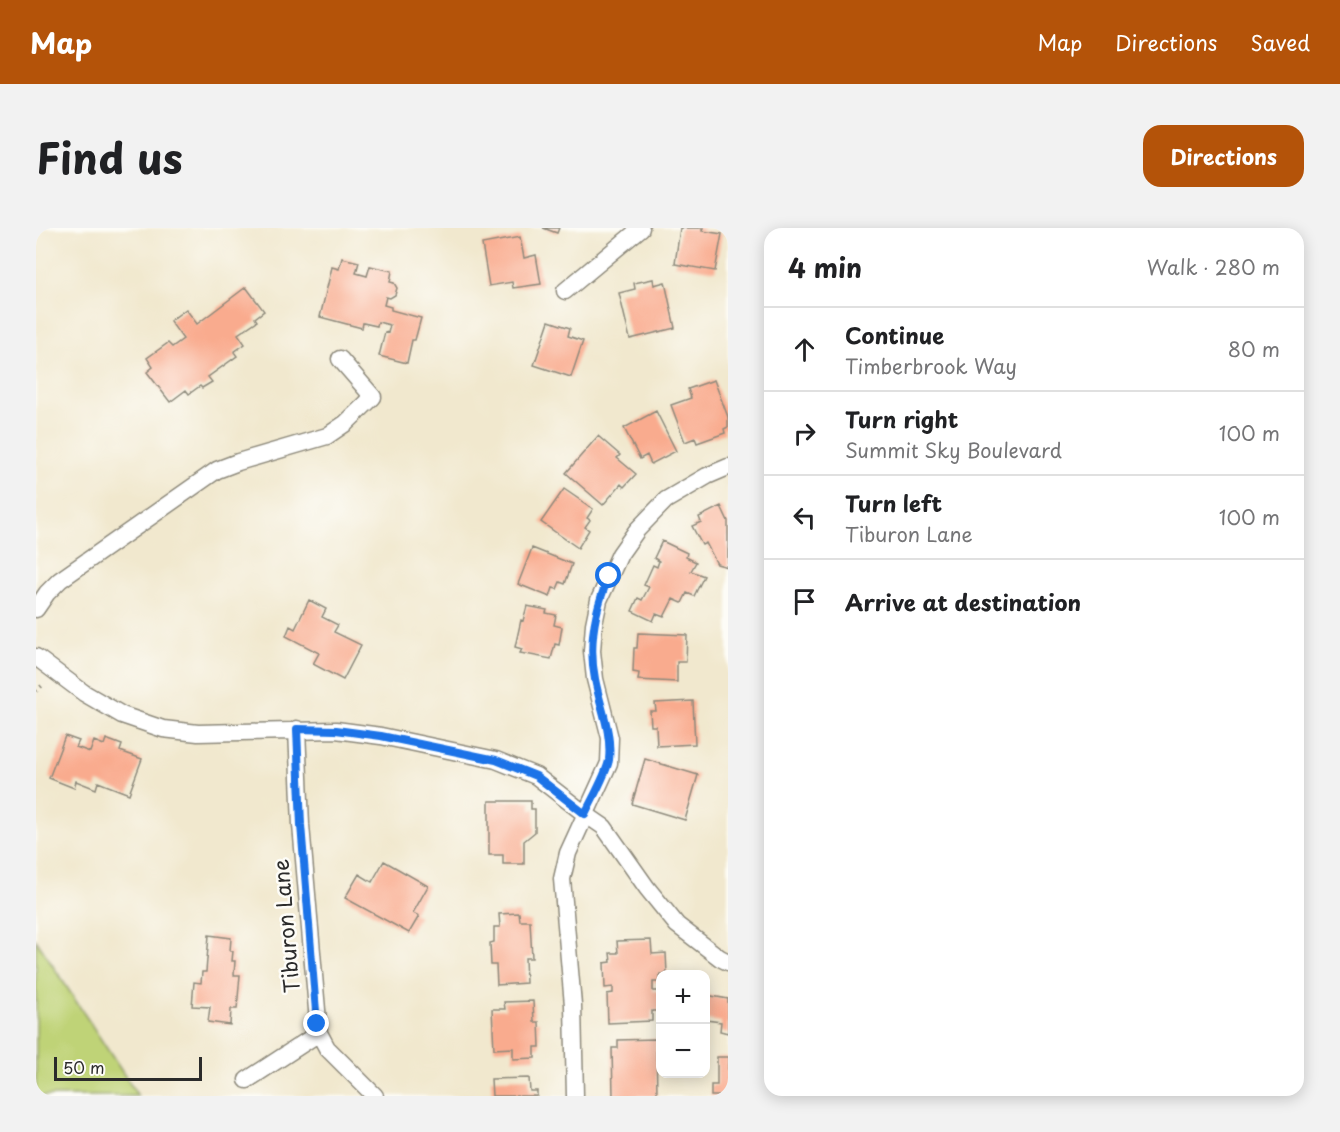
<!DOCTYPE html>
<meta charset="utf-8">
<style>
body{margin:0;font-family:"Playpen Sans",sans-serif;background:#f2f2f2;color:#202124}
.controls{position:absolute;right:18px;bottom:18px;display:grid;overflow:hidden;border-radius:12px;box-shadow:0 3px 15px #0003}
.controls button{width:54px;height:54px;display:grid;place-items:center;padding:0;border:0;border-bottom:2px solid #e0e0e0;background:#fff;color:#202124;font:30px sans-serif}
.scale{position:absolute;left:18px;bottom:15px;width:148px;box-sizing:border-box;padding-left:6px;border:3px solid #2b2b2b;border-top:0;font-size:16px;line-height:21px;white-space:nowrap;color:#2b2b2b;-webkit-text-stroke:4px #fdfcf7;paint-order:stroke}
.stop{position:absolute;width:18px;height:18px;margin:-14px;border:4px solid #1a73e8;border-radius:50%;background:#fff}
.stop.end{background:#1a73e8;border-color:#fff;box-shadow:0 2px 6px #0008}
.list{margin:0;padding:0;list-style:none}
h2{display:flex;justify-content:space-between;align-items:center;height:78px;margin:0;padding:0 24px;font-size:26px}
h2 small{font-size:20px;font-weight:400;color:#757577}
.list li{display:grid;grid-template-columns:39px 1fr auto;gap:18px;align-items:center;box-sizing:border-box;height:84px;padding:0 24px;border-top:2px solid #e0e0e0}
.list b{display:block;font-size:22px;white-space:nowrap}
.list p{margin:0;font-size:20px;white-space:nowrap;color:#757577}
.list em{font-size:20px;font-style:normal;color:#757577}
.icon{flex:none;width:33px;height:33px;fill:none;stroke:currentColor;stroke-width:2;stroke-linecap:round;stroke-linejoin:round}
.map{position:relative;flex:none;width:692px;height:868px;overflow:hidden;border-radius:18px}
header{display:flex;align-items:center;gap:36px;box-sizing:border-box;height:84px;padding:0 30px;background:#b45309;color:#fff}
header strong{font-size:28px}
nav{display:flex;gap:33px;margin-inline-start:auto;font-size:21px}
.intro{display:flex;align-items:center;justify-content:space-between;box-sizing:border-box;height:144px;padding:0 36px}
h1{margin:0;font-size:42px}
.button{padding:15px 27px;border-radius:18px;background:#b45309;color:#fff;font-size:21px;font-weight:700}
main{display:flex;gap:36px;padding:0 36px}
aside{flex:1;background:#fff;border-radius:18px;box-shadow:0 3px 15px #0003}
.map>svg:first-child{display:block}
.park{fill:#bfd377;stroke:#757f51;stroke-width:1.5}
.building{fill:#f9ab8e}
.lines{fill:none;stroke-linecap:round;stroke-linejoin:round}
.minor-casing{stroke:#8e8a7c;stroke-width:19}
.path{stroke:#8e8a7c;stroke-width:4;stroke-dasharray:1.5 4.5;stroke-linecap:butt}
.minor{stroke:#fff;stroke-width:16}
.route{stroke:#1a73e8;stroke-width:8}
.labels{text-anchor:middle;stroke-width:5;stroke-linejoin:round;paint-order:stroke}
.street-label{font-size:21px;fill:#2b2b2b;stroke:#fdfcf7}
</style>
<header>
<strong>Map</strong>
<nav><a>Map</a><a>Directions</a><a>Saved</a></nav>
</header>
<div class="intro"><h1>Find us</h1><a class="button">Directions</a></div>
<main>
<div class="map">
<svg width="692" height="868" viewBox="0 0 692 868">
<rect width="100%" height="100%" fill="#fdfcf7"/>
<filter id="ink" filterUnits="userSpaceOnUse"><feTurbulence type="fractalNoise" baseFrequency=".0167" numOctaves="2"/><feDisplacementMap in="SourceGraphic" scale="12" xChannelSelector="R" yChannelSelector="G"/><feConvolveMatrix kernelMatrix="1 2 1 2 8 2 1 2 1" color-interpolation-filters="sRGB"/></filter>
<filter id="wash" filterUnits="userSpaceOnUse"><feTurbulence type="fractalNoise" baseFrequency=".008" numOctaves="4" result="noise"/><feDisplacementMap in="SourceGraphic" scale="24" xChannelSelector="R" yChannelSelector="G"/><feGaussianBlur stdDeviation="1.35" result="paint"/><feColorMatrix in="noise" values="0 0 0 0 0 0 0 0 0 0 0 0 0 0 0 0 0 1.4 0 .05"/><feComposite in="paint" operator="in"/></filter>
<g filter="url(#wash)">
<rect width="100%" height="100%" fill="#f1e8ce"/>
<!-- park -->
<path class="park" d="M 0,712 L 102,868 L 0,868 Z"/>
<g id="blocks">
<!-- building -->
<path class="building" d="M 507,0 L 523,0 L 521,5 Z
M 644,0 L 667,0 L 666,3 L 686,6 L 679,43 L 639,36 Z
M 484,9 L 488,30 L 500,27 L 505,56 L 477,60 L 476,54 L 453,58 L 446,16 Z
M 306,30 L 323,34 L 320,45 L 331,48 L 334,38 L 356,43 L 354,54 L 358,55 L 361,60 L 359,67 L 354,70 L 350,69 L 348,77 L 355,79 L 355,82 L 385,90 L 379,112 L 376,112 L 371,135 L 343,128 L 349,104 L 352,105 L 354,97 L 342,94 L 341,98 L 327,95 L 326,100 L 284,89 L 296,39 L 303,41 Z
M 617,51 L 618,57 L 629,54 L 639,100 L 594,111 L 583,65 L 599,61 L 598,55 Z
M 210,59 L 228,83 L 219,90 L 221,93 L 202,106 L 209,116 L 198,124 L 201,128 L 172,149 L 176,154 L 166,160 L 164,158 L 153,166 L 150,162 L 134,174 L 111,144 L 117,139 L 111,130 L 132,115 L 136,119 L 147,111 L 134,93 L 150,81 L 161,96 Z
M 513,93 L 534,100 L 532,108 L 547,113 L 535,149 L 498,137 Z
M 678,152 L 692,189 L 692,199 L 688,201 L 689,205 L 661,215 L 659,210 L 649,214 L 635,177 L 655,170 L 652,161 Z
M 620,183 L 640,223 L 615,236 L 611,227 L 604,231 L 588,200 Z
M 562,208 L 584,227 L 581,230 L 600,246 L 588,259 L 585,256 L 567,277 L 530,245 Z
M 528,261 L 557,281 L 551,290 L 554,292 L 549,299 L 553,302 L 542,320 L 505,294 Z
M 685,278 L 692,293 L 692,339 L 681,336 L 670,315 L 666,317 L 656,298 L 665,294 L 663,289 Z
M 626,313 L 651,325 L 650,329 L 660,334 L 655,343 L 668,348 L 658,368 L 651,365 L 646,375 L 637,371 L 628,389 L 620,386 L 617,393 L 596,383 L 602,370 L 606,372 L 613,359 L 608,357 L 617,337 L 621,339 L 623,333 L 618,330 Z
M 496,320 L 536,336 L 529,356 L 524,354 L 521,361 L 517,360 L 514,369 L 482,356 Z
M 273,372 L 290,381 L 286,389 L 302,397 L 298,404 L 325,417 L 307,452 L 277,436 L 283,425 L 250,408 L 254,398 L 259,401 Z
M 491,378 L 511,382 L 510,385 L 520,387 L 518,397 L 526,399 L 523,417 L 519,416 L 515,431 L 484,425 L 486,421 L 479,419 L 485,392 L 487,393 Z
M 602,405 L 651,407 L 650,434 L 641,434 L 641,454 L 602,452 L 603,445 L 597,444 L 598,420 L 601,420 Z
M 657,473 L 659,516 L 621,518 L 620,498 L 615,498 L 614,483 L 620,483 L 619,475 Z
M 29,508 L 43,513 L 40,519 L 54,524 L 58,513 L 68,517 L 70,511 L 86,517 L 84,523 L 106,531 L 93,566 L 62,554 L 60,561 L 40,553 L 38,560 L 13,550 Z
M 609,531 L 662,547 L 649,592 L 596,576 Z
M 453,573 L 495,573 L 495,581 L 499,581 L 499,604 L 488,613 L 488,636 L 467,636 L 467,627 L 453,627 Z
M 348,633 L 392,658 L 377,685 L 383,688 L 373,705 L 309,670 L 323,646 L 336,654 Z
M 483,685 L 484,693 L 494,693 L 496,730 L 489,730 L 490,755 L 461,757 L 460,737 L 455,737 L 454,715 L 458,714 L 458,699 L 464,699 L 463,686 Z
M 173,707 L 195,710 L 194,723 L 197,723 L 196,733 L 199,733 L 198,747 L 204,747 L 201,781 L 195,781 L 194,797 L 172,794 L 174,779 L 156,778 L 158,754 L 165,755 L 166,744 L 170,744 Z
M 615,712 L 616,726 L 630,725 L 631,746 L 624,746 L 624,754 L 617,754 L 617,763 L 623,763 L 624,783 L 616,783 L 616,793 L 572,795 L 571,766 L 577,765 L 577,759 L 569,760 L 568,735 L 575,734 L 574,725 L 582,725 L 581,713 Z
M 670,767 L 692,771 L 692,805 L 684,803 L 685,794 L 670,792 Z
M 497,773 L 498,794 L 503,794 L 504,819 L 499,819 L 499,830 L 477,831 L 477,820 L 458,821 L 456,781 L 469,781 L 468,774 Z
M 620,811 L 621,868 L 577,868 L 576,820 L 582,820 L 582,812 Z
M 681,829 L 692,829 L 692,868 L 675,868 L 675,857 L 681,857 Z
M 493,850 L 494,863 L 501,863 L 501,868 L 456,868 L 455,851 Z"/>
</g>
</g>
<g filter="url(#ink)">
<use href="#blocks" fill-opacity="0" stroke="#8e8a7c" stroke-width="1.5"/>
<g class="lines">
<defs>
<path id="minor" d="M 529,63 L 605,0
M 0,381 L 11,365 L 24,352 L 181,242 L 202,234 L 291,208 L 310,195 L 337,169 L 304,131
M 0,429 L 48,465 L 86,487 L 127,501 L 162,505 L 300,502 L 345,508 L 460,532 L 500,548 L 549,586 L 568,599 L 611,660 L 641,697 L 684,730 L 692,734
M 261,501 L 265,597 L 283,805 L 291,820 L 339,868
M 211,852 L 283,805
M 539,868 L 537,777 L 526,651 L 532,625 L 573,535 L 574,510 L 559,451 L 556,423 L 558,396 L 563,372 L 584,326 L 601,302 L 630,272 L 671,248 L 692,239"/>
</defs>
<!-- minor casing -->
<use href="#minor" class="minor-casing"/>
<!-- path -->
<path class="path" d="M 0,463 L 8,456"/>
<!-- minor -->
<use href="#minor" class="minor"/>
</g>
</g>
<g class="lines" filter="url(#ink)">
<!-- route -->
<path class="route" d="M 281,796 L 265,597 L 261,501 L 300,502 L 345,508 L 460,532 L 500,548 L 549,586 C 555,573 571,545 573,532 C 576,503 564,479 559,451 C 552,416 559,381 573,348"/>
</g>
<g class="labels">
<!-- street labels -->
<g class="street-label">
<text transform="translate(251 698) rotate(-95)" y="7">Tiburon Lane</text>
</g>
</g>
</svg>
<div class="controls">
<button>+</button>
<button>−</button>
</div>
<div class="scale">50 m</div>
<div class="stop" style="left:573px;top:348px"></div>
<div class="stop end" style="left:281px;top:796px"></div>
</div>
<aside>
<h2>4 min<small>Walk · 280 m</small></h2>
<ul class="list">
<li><svg class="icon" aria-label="ahead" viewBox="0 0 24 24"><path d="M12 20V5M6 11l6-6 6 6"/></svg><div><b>Continue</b><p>Timberbrook Way</p></div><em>80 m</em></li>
<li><svg class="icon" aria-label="right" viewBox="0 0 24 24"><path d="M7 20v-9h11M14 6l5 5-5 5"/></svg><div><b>Turn right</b><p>Summit Sky Boulevard</p></div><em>100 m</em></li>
<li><svg class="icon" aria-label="left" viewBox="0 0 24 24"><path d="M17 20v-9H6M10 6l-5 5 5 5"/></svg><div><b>Turn left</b><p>Tiburon Lane</p></div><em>100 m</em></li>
<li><svg class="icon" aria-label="arrive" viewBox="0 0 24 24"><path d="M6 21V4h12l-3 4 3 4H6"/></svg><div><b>Arrive at destination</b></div></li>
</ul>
</aside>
</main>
